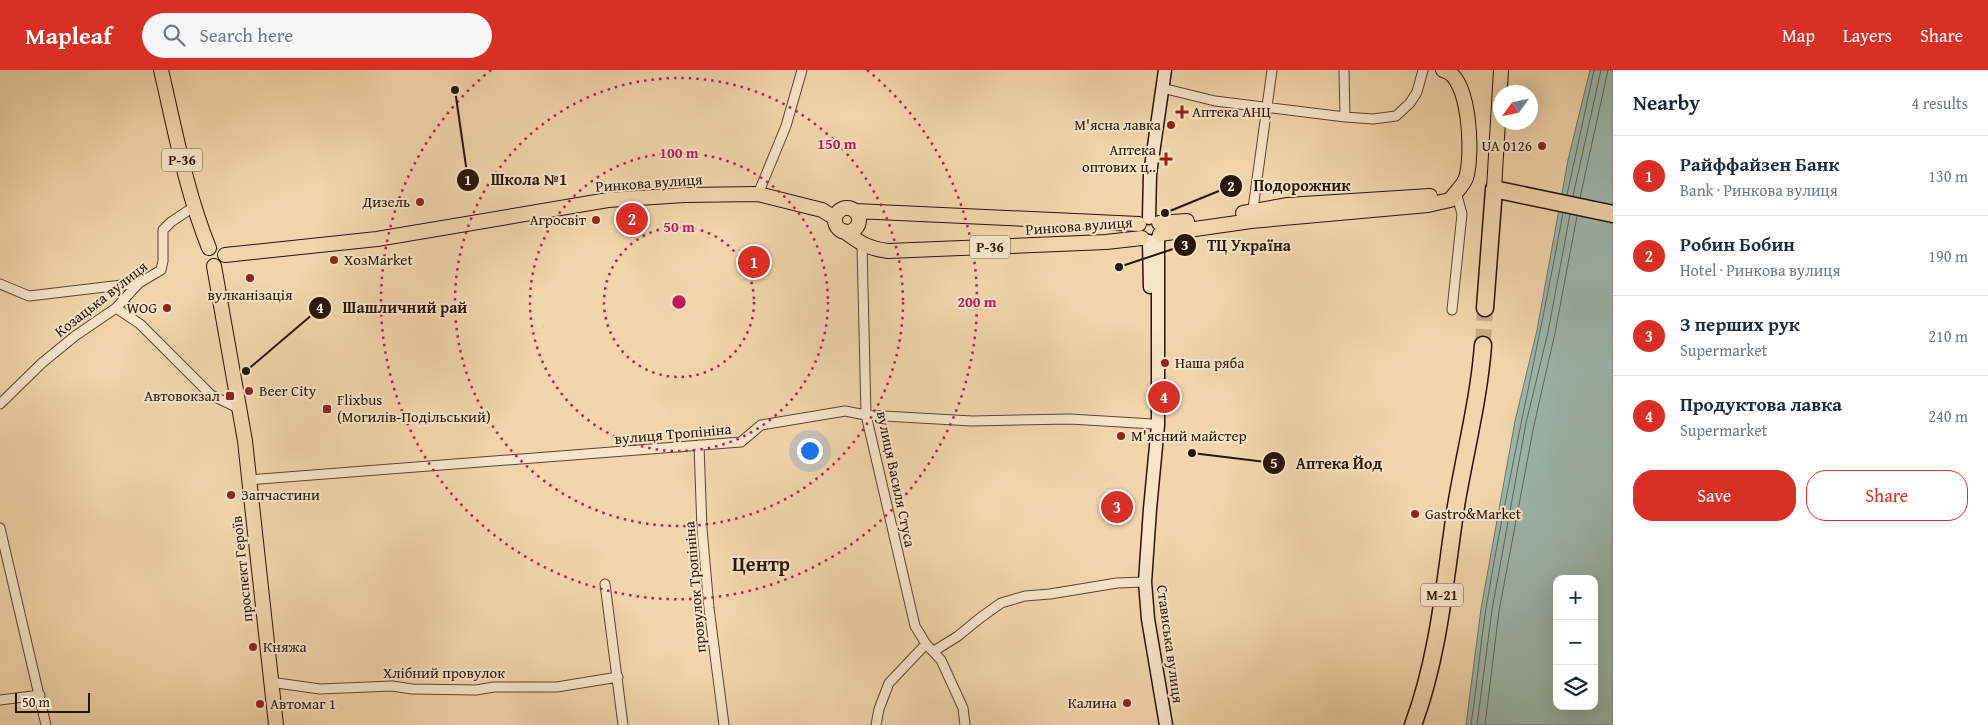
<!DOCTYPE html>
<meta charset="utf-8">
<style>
body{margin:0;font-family:"Gentium Book Plus",serif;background:#f6f6f7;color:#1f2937}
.controls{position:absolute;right:15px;bottom:15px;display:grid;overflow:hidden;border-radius:10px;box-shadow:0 5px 20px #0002}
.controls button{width:45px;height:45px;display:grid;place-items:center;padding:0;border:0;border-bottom:1px solid #e0e1e3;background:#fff;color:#1f2937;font:25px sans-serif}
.compass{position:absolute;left:1493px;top:15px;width:45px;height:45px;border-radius:50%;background:#fff;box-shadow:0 5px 20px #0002;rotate:237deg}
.scale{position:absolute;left:15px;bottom:12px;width:75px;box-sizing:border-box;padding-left:5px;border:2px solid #2a1403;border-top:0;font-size:14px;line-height:18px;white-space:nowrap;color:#2a1403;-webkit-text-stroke:4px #f7e4c9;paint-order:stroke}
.you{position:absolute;left:809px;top:380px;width:18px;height:18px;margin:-12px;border:4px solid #fff;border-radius:50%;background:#1a73e8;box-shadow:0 0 0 8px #1a73e833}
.badge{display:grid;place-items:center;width:32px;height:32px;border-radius:50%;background:#d93025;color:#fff;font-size:16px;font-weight:700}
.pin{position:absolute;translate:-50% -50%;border:2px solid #fff;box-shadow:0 1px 5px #0006}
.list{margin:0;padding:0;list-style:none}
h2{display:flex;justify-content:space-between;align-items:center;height:65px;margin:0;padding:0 20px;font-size:21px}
h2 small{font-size:16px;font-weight:400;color:#747a83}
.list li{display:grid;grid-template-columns:32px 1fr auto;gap:15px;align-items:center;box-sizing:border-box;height:80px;padding:0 20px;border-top:1px solid #e0e1e3}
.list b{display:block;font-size:19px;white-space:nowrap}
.list p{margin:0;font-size:16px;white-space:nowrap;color:#747a83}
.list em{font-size:16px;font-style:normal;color:#747a83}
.actions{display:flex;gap:10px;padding:15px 20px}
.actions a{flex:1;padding:11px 0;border:1px solid #d93025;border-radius:20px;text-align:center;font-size:18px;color:#d93025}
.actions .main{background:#d93025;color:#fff}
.icon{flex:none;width:28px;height:28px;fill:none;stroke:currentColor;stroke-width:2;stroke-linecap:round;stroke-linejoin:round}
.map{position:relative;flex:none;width:1613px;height:655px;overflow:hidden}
header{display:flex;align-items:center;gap:30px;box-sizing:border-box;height:70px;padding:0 25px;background:#d93025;color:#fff}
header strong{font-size:24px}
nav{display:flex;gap:28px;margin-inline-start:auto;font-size:18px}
.search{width:350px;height:45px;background:#f6f6f7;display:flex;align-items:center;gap:12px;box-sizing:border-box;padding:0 18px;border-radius:28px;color:#747a83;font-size:19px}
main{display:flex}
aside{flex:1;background:#fff}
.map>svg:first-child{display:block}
.water{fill:#9cb8ae;stroke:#6e766a;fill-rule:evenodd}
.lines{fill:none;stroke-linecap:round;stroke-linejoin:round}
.shore{stroke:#636658;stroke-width:1}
.highway-tunnel{stroke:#caae8a;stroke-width:16;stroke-dasharray:16 8;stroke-linecap:butt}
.street-casing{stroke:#5c442d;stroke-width:11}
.secondary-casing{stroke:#2a1403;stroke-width:15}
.primary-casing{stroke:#2a1403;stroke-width:16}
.highway-casing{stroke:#2a1403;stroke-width:19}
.street{stroke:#f7e4c9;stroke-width:9}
.secondary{stroke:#f7e4c9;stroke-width:12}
.primary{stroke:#f2d5ac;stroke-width:14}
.highway{stroke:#f2d5ac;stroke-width:16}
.ring{fill:none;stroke:#c2185b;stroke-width:2.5;stroke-dasharray:2.5 5}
.poi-dot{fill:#8f2418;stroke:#f7e4c9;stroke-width:2}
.labels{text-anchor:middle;stroke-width:4;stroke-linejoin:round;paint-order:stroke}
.shield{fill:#f7e4c9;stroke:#68523e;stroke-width:1}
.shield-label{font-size:14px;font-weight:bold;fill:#2a1403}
.poi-label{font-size:15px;fill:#2a1403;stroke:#f7e4c9;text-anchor:start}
.street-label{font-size:15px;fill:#2a1403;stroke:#f7e4c9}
.district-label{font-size:20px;font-weight:bold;fill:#2a1403;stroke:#f7e4c9}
.centre{fill:#c2185b;stroke:#f7e4c9;stroke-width:2.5}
.ring-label{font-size:15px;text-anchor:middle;font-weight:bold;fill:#c2185b;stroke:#f7e4c9;stroke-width:4;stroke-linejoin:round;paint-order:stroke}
.leader{fill:none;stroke:#2a1403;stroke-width:2}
.callout-dot{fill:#2a1403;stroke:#f7e4c9;stroke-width:2}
.mark-label{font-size:15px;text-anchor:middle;font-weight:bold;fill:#fff}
.callout-label{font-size:16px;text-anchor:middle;font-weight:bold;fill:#2a1403;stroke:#f7e4c9;stroke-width:4;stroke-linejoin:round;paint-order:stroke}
</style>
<header>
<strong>Mapleaf</strong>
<div class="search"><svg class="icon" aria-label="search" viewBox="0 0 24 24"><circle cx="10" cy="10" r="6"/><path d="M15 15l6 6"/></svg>Search here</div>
<nav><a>Map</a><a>Layers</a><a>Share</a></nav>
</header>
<main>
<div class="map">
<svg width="1613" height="655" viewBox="0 0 1613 655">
<rect width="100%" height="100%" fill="#f2d5ac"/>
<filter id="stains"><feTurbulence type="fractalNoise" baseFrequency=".004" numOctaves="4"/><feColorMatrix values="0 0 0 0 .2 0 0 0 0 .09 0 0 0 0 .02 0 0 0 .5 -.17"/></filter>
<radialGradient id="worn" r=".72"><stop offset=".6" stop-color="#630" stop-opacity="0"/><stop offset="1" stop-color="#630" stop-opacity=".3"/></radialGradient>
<!-- water -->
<path class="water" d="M 1590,0 L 1613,0 L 1613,655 L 1466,655 L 1481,539 L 1515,351 L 1537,260 L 1568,90 ZM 1557,509 L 1594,509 L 1594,636 L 1557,636 Z"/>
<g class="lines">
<!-- shore -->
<path class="shore" d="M 1567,125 L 1594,0
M 1573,126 L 1601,0
M 1580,128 L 1608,0
M 1471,655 C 1477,616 1480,577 1486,538 C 1508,406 1539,275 1563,143
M 1477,655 L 1492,540 L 1526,353 L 1548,262 L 1570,144
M 1485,655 L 1499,541 L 1534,355 L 1555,263 L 1577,146"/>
<!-- highway-tunnel -->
<path class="highway-tunnel" d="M 1483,275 L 1485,238"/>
<defs>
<path id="street" d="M 1344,0 L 1345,47
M 1162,18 L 1215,31 L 1345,47 L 1373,49 L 1396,46 L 1410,33 L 1417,22 L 1423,0
M 758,124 L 786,56 L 802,0
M 1252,146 L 1272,0
M 862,175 L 866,345 L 915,556 L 926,574 L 941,590 L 963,638 L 965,655
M 0,214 L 29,226 L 139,213
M 116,238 L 140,254 L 211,325 L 240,339
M 1452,240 L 1462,144 L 1456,122
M 0,334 L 42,293 L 75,266 L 116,238 L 139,213 L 161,200 L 163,191 L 163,160 L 171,152 L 195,136
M 699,375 L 702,459 L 709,538 L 724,655
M 248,410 L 741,372 L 761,355 L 845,341 L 866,345 L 972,351 L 1070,349 L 1153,354
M 0,458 L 46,655
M 605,514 L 623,655
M 934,581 L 958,566 L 980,548 L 1001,533 L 1025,526 L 1050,524 L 1117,513 L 1145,512
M 270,612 L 320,619 L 392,616 L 412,619 L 476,620 L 494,617 L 557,617 L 618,607
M 0,630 L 40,625
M 876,655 L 879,639 L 889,613 L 926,574"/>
<path id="secondary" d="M 1149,148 L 1150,104 L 1165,0
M 1158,167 L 1158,355 L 1150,439 L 1145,512 L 1148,549 L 1166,655
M 1149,171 L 1150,217"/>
<path id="primary" d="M 161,0 C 175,60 186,121 209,178
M 1494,119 L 1501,0
M835 150a12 12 0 1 1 24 0a12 12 0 1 1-24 0Z
M 855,141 L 1139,154
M 1243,143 L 1288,135 L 1430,126
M 1159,153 L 1187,151
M 844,161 C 858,172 869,179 888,181 L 1106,172 L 1142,168
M 1160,164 L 1251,151 L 1428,135 L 1450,130 C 1454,124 1463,116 1466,108 C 1473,87 1471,5 1443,0
M 225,185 L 377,169 L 608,130 L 684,125 L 758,124 L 822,140 L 835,148
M 214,196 L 245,371 L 276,655"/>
<path id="highway" d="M 1485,238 L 1494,119 L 1613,144
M 1413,655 C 1439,586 1445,509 1456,436 C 1465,382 1479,329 1483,275"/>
</defs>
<!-- street casing -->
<use href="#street" class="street-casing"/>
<!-- secondary casing -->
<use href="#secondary" class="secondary-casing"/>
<!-- primary casing -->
<use href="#primary" class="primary-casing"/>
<!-- highway casing -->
<use href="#highway" class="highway-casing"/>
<!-- street -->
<use href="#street" class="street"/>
<!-- secondary -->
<use href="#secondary" class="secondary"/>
<!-- primary -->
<use href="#primary" class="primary"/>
<!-- highway -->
<use href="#highway" class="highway"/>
</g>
<!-- distance rings -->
<g class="ring">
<circle cx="679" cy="232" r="75"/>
<circle cx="679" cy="232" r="149"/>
<circle cx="679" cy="232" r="224"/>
<path d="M867 0A298 298 0 1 1 491 0"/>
</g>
<!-- markers -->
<g class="poi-dot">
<path d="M1179.5 34.5h5v5h5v5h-5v5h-5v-5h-5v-5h5z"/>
<circle cx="1171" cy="55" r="5"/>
<circle cx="1542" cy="76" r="5"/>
<path d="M1163.5 81.5h5v5h5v5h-5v5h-5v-5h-5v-5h5z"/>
<circle cx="420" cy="132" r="5"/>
<circle cx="596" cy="150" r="5"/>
<circle cx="334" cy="190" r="5"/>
<circle cx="250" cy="208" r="5"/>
<circle cx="167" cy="238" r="5"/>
<circle cx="1165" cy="293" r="5"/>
<circle cx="249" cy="321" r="5"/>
<rect x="225" y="321" width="10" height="10" rx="2.5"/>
<rect x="322" y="334" width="10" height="10" rx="2.5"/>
<circle cx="1121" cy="366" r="5"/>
<circle cx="231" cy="425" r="5"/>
<circle cx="1415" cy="444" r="5"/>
<circle cx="253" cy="577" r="5"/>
<circle cx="1127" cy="633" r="5"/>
<circle cx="260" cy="634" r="5"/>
</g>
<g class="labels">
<!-- shield labels -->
<g class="shield">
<rect x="162" y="78.5" width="40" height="23" rx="4"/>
<rect x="970" y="165.5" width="40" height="23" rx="4"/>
<rect x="1421" y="513.5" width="42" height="23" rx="4"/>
</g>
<g class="shield-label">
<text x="182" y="95">Р-36</text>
<text x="990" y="182">Р-36</text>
<text x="1442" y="530">М-21</text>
</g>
<!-- poi labels -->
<g class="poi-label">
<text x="1192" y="47">Аптека АНЦ</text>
<text x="1161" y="60" text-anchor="end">М'ясна лавка</text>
<text x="1532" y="81" text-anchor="end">UA 0126</text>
<text x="1156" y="85" text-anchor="end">Аптека<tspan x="1156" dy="17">оптових ц..</tspan></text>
<text x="410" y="137" text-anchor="end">Дизель</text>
<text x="586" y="155" text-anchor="end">Агросвіт</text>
<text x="344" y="195">ХозMarket</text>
<text x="250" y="230" text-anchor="middle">вулканізація</text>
<text x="157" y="243" text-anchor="end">WOG</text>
<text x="1175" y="298">Наша ряба</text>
<text x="259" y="326">Beer City</text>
<text x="220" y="331" text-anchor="end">Автовокзал</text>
<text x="337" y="335">Flixbus<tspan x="337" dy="17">(Могилів-Подільський)</tspan></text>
<text x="1131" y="371">М'ясний майстер</text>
<text x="241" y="430">Запчастини</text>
<text x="1425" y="449">Gastro&amp;Market</text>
<text x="263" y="582">Княжа</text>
<text x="1117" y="638" text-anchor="end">Калина</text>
<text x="270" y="639">Автомаг 1</text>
</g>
<!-- street labels -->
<g class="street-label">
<text transform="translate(649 113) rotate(-4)" y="5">Ринкова вулиця</text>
<text transform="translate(1079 156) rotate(-4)" y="5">Ринкова вулиця</text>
<text transform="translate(101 229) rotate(-38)" y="5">Козацька вулиця</text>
<text transform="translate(673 364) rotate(-5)" y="5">вулиця Тропініна</text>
<text transform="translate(896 409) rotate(78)" y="5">вулиця Василя Стуса</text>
<text transform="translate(242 499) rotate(-96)" y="5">проспект Героїв</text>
<text transform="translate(695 517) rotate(-95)" y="5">провулок Тропініна</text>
<text transform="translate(1170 574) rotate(82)" y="5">Стависька вулиця</text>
<text x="444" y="608">Хлібний провулок</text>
</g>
<!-- district labels -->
<g class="district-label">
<text x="761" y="501">Центр</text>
</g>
</g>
<circle cx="679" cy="232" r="8" class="centre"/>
<g class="ring-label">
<text x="837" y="79">150 m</text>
<text x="679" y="88">100 m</text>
<text x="679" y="162">50 m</text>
<text x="977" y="237">200 m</text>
</g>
<!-- callouts -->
<path class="leader" d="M455 20L468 110M1165 143L1231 116M1119 197L1185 175M246 301L320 238M1192 383L1274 393"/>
<g class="callout-dot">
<circle cx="455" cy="20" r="5"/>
<circle cx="1165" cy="143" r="5"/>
<circle cx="1119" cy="197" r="5"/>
<circle cx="246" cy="301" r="5"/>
<circle cx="1192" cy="383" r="5"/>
<circle cx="468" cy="110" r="12"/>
<circle cx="1231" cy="116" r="12"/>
<circle cx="1185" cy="175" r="12"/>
<circle cx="320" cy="238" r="12"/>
<circle cx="1274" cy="393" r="12"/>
</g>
<g class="mark-label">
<text x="468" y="115">1</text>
<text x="1231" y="121">2</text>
<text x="1185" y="180">3</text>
<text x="320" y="243">4</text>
<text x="1274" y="398">5</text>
</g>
<g class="callout-label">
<text x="529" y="115">Школа №1</text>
<text x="1302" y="121">Подорожник</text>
<text x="1249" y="181">ТЦ Україна</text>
<text x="405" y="243">Шашличний рай</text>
<text x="1339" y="399">Аптека Йод</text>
</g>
<rect width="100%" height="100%" filter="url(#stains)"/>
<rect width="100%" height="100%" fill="url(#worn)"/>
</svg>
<div class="controls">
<button>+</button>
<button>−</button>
<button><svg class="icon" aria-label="layers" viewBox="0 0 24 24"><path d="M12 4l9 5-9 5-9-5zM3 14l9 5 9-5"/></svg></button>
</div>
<svg class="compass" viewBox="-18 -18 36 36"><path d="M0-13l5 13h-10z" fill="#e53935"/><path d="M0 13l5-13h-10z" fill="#747a83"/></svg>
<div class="scale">50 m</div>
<div class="you"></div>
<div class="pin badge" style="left:754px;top:192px">1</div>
<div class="pin badge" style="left:632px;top:149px">2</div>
<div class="pin badge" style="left:1117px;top:437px">3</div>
<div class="pin badge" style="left:1164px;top:327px">4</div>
</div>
<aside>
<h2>Nearby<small>4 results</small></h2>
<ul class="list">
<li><span class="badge">1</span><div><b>Райффайзен Банк</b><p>Bank · Ринкова вулиця</p></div><em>130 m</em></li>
<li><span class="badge">2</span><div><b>Робин Бобин</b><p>Hotel · Ринкова вулиця</p></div><em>190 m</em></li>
<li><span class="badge">3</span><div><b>З перших рук</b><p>Supermarket</p></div><em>210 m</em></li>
<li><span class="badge">4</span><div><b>Продуктова лавка</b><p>Supermarket</p></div><em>240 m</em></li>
</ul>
<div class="actions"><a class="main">Save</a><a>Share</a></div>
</aside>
</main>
